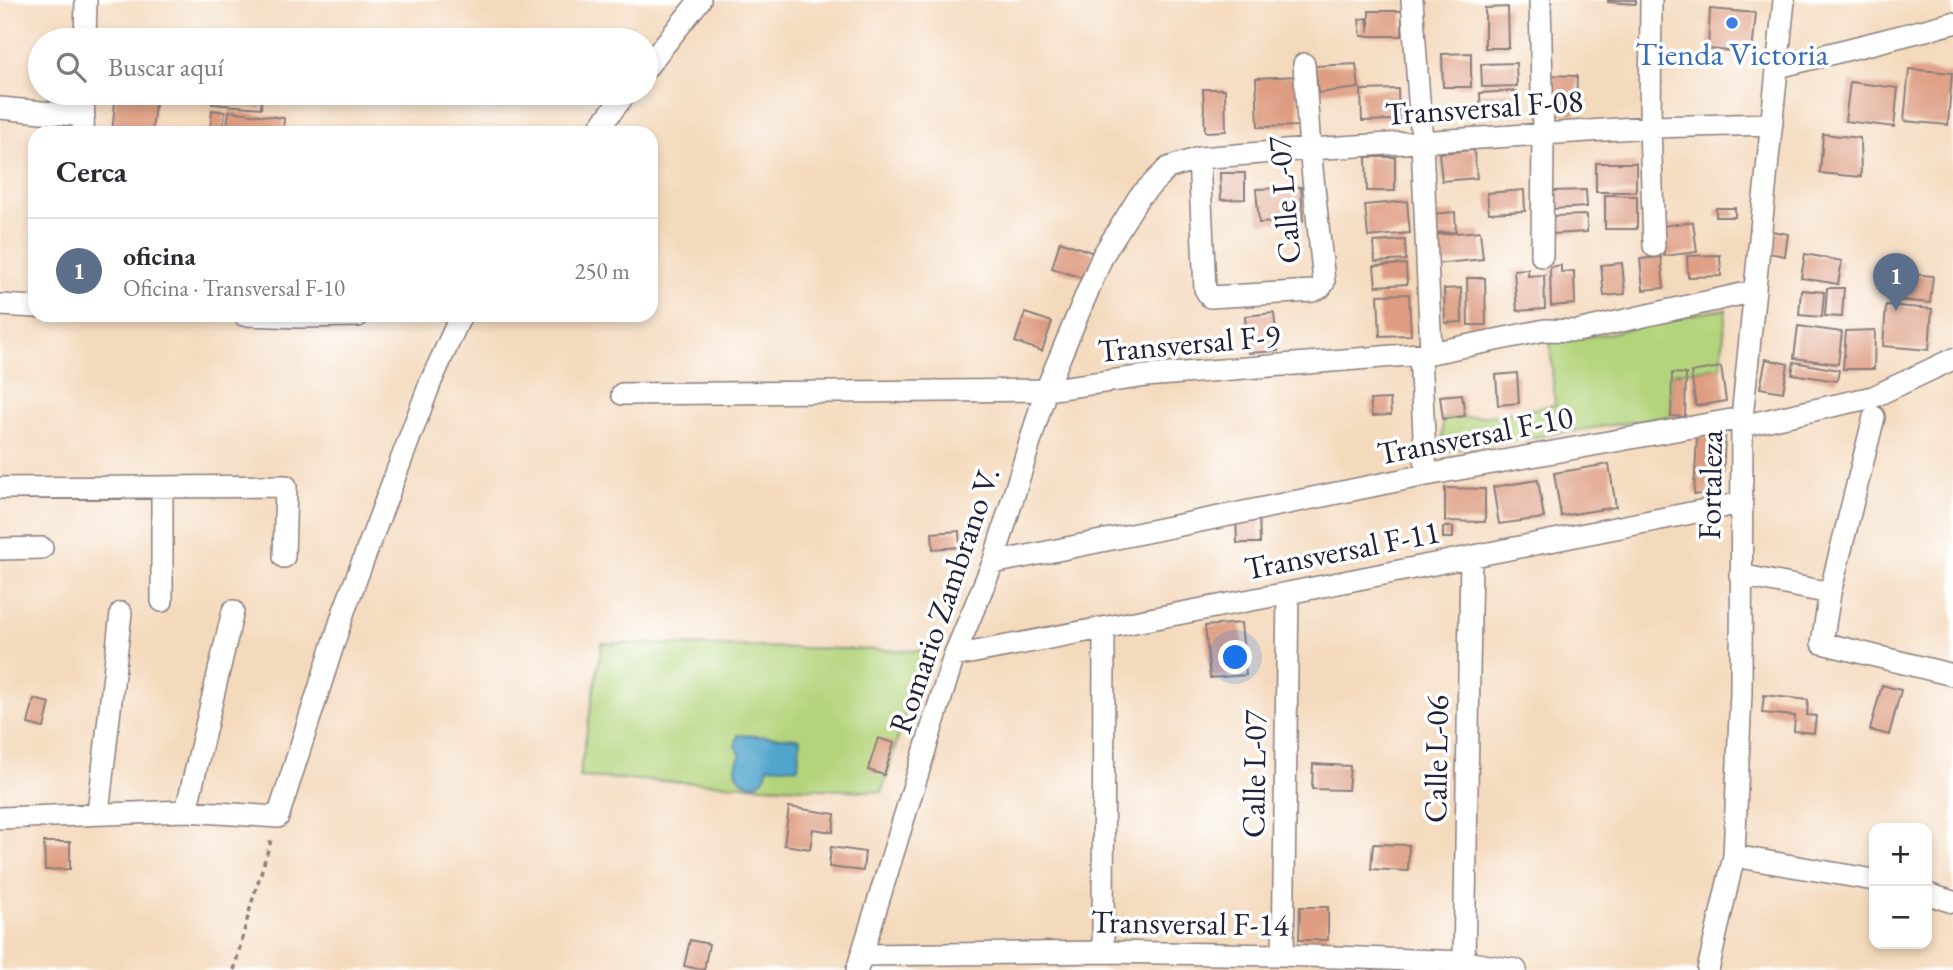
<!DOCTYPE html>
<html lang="es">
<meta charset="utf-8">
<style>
body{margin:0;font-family:"EB Garamond",serif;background:#f7f7f7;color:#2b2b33}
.controls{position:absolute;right:21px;bottom:21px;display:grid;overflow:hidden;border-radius:14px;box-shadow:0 4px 10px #0003}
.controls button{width:63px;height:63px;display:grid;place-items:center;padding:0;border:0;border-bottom:2px solid #e1e1e2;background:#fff;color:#2b2b33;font:35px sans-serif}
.you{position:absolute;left:1236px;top:658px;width:24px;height:24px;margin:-18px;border:5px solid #fff;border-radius:50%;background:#1a73e8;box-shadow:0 0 0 10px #1a73e833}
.badge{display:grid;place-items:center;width:46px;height:46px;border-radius:50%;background:#d93025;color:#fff;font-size:23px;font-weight:700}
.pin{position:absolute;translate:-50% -58px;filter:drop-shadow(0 2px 4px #0008)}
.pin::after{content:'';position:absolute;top:37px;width:24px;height:21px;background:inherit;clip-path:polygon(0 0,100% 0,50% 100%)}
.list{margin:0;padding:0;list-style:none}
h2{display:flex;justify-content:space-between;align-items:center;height:91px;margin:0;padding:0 28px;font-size:30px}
h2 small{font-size:23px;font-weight:400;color:#7c7c81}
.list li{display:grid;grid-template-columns:46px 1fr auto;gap:21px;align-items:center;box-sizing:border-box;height:105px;padding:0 28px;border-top:2px solid #e1e1e2}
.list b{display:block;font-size:26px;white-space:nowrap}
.list p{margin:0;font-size:23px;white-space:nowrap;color:#7c7c81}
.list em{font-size:23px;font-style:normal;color:#7c7c81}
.icon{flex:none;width:38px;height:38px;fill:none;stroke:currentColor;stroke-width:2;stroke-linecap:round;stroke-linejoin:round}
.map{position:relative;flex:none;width:1953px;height:970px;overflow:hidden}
.search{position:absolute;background:#fff;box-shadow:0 4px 10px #0003;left:28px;top:28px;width:630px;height:77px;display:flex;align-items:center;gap:18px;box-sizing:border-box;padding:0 24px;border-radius:38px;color:#7c7c81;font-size:26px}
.panel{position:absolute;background:#fff;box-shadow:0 4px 10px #0003;left:28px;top:126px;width:630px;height:196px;border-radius:21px}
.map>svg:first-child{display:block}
.green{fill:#b4d47c;stroke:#6b7b5c;stroke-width:2}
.water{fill:#51a5cd;stroke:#3a6484;stroke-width:2}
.building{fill:#de9d82}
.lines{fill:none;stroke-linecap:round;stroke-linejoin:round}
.minor-casing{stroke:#8b7e7c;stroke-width:24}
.path{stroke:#8b7e7c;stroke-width:3.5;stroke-dasharray:5 5;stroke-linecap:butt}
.minor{stroke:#fff;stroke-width:21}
.shop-dot{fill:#3f7fe0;stroke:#fff;stroke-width:2.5}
.labels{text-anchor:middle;stroke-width:7;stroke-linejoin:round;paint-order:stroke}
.shop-label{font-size:32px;fill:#366cbe;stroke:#fff}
.street-label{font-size:32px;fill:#22223b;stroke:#fff}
</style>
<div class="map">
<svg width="1953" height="970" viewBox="0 0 1953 970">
<rect width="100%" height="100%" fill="#fff"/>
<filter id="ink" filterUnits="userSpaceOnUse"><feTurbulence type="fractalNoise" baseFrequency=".0143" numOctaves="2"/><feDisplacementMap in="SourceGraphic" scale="14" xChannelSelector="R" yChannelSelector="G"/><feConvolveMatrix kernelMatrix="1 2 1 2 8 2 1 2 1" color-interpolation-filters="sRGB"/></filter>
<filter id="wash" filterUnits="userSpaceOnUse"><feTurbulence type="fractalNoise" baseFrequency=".00686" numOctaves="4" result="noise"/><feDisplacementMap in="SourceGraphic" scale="28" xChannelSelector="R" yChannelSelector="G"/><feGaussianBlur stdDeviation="1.57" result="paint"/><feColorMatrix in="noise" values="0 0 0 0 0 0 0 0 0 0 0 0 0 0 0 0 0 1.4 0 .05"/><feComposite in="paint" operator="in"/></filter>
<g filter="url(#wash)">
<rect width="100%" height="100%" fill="#f4dabd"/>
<!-- green -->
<path class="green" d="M 1726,309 L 1721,367 L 1672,373 L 1671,416 L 1442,451 L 1443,419 L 1499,415 L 1555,405 L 1550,342 L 1612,333 L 1666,319 Z
M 602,643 L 923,651 L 882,792 L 579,777 Z"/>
<!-- water -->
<path class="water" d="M 738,735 L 800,738 L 798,768 L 768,766 C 764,800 722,780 741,755 L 735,746 Z"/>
<g id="blocks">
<!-- building -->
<path class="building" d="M 1608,0 L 1636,0 L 1636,4 L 1608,2 Z
M 1508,7 L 1509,48 L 1485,48 L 1485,8 Z
M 1710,9 L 1756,13 L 1752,53 L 1708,49 Z
M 1369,11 L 1402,11 L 1402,36 L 1361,36 L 1359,19 L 1367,18 L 1369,32 Z
M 1471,53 L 1471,87 L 1443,87 L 1442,54 Z
M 1516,63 L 1517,86 L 1482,87 L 1481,64 Z
M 1356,64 L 1359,88 L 1318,93 L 1315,66 Z
M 1909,69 L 1952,73 L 1948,125 L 1904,121 Z
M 1547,75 L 1577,76 L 1576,114 L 1546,113 Z
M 1297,76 L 1299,126 L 1258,127 L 1256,78 Z
M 1850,82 L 1898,88 L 1894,127 L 1845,121 Z
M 1203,89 L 1225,89 L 1226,131 L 1205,132 Z
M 1398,89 L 1399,120 L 1362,121 L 1361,90 Z
M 1515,91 L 1516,115 L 1481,116 L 1480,93 Z
M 116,93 L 156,93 L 152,133 L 112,133 Z
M 213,93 L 262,93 L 261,108 L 212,104 Z
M 212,110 L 225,112 L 223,133 L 210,133 Z
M 229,111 L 284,118 L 283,133 L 226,133 Z
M 1823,134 L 1860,138 L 1861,177 L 1820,173 Z
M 1474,150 L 1477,178 L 1442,181 L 1439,153 Z
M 1366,157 L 1395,157 L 1395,191 L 1367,191 Z
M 1596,163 L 1636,163 L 1636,192 L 1596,192 Z
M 1220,173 L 1245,173 L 1245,199 L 1221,200 Z
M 1301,187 L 1303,221 L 1259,223 L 1256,189 Z
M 1524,190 L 1525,211 L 1489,213 L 1487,193 Z
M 1586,190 L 1587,207 L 1552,209 L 1551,191 Z
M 1605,195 L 1637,196 L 1637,229 L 1605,229 Z
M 1407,201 L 1410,233 L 1368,237 L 1365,205 Z
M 1716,208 L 1735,208 L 1735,217 L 1716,217 Z
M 1455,212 L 1456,232 L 1433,233 L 1431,214 Z
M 1587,215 L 1587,232 L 1553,234 L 1552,216 Z
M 1693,222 L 1697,252 L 1664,256 L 1660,226 Z
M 1480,231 L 1483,259 L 1436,264 L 1433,235 Z
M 1772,231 L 1788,234 L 1785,256 L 1768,253 Z
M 1405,240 L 1406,260 L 1375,262 L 1374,242 Z
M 1060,241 L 1094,253 L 1085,279 L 1052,268 Z
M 1805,254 L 1842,261 L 1838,284 L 1801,278 Z
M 1720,255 L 1721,276 L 1688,277 L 1687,256 Z
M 1661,257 L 1664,288 L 1643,290 L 1640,259 Z
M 1622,263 L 1625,294 L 1604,296 L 1601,265 Z
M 1406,264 L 1407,284 L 1376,286 L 1374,266 Z
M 1561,265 L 1561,272 L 1574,271 L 1575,304 L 1551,306 L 1550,267 Z
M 1528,269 L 1528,276 L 1544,275 L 1545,309 L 1517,311 L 1514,270 Z
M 1890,272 L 1933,276 L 1930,303 L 1888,299 Z
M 1467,278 L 1485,278 L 1486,325 L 1468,325 Z
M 1461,288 L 1462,322 L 1445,323 L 1444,289 Z
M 1827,288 L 1844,288 L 1842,317 L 1825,316 Z
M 1801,290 L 1824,292 L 1822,317 L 1799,315 Z
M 1409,294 L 1411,335 L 1380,336 L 1378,295 Z
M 1886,305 L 1932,309 L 1929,350 L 1883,346 Z
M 1025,313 L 1052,322 L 1042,351 L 1015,342 Z
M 1274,313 L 1278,351 L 1248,353 L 1245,316 Z
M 1798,326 L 1842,332 L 1838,364 L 1794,358 Z
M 1875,330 L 1874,369 L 1843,369 L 1846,331 Z
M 1766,359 L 1788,364 L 1783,392 L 1760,388 Z
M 1794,362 L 1839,370 L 1837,381 L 1792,374 Z
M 1721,367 L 1726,401 L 1696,406 L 1691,372 Z
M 1517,373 L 1519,403 L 1498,405 L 1496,375 Z
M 1672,373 L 1686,374 L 1685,417 L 1671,416 Z
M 1462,394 L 1465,416 L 1443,419 L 1440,396 Z
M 1390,399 L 1391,415 L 1372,416 L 1370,400 Z
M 1697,436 L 1725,437 L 1722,495 L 1694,494 Z
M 1609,464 L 1616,507 L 1561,516 L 1554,473 Z
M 1538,480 L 1544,518 L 1499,524 L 1493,487 Z
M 1445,488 L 1485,489 L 1485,522 L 1445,521 Z
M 1259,515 L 1260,543 L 1237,543 L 1236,517 Z
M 1443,527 L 1453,527 L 1453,538 L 1443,538 Z
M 959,531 L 960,547 L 933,549 L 932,533 Z
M 1241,623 L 1246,675 L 1210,678 L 1205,626 Z
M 1882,685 L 1901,690 L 1889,735 L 1870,730 Z
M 1764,695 L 1808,700 L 1807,715 L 1816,716 L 1814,733 L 1794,731 L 1795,716 L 1762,713 Z
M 34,699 L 50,703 L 44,728 L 28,724 Z
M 878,738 L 894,743 L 884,775 L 868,770 Z
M 1313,764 L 1350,766 L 1348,790 L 1312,789 Z
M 789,807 L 835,814 L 833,832 L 813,829 L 810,849 L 784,845 Z
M 44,842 L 70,842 L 70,869 L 45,870 Z
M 1373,844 L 1409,845 L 1408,871 L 1371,869 Z
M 831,847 L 865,852 L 863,871 L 829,867 Z
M 1300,907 L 1328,907 L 1328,940 L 1299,940 Z
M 690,940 L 709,944 L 704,970 L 684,966 Z"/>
</g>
</g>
<g filter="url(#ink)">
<use href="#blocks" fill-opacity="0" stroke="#8b7e7c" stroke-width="2"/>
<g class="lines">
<defs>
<path id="minor" d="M 1412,0 L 1422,142 L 1431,353
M 1540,0 L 1543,135 L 1542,256
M 1651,0 L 1650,127 L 1654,246
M 85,40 L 86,0
M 1778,67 L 1953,23
M 646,68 L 700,0
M 0,108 L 84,116
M 83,133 L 84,93
M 595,133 L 626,93
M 1199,158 L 1205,289 L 1210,297 L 1313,291 L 1321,287 L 1324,282 L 1310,149 L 1304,64
M 0,305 L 35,307
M 244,315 L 300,317 L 358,316
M 1420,355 L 1426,475
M 622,394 L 1046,390 L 1146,376 L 1431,353 L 1545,330 L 1577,331 L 1755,291
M 1874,417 L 1830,593 L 1822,643 L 1953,675
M 0,488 L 286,486 L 284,557
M 0,549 L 42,548
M 993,563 L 1426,475 L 1742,418 L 1742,426 L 1873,397 L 1953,359
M 1740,575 L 1830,593
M 162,601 L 162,487
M 954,656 L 1288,593 L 1741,503
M 186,811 L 233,611
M 98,813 L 121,613
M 0,818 L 186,811 L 278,817 L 344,611 L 431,381 L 461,315
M 1734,856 L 1874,880
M 1927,894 L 1953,902
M 1103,952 L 1104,629
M 862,955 L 1103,952 L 1283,955 L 1464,962 L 1516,970
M 1283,955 L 1288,593
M 1464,962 L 1471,557
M 857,970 L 954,656 L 993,563 L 1046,390 L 1103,255 L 1139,197 L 1168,168 L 1199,158 L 1310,149 L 1650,127 L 1772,124
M 1708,970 L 1734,856 L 1741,692 L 1742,418 L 1784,0"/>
</defs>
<!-- minor casing -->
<use href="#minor" class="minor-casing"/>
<!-- path -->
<path class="path" d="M 234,970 L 251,905 L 272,837"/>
<!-- minor -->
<use href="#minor" class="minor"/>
</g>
</g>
<!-- markers -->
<circle class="shop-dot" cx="1732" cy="23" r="7"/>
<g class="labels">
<!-- shop labels -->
<g class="shop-label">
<text x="1732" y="65">Tienda Victoria</text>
</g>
<!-- street labels -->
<g class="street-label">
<text transform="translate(1484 107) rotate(-4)" y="11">Transversal F-08</text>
<text transform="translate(1284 200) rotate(-95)" y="11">Calle L-07</text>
<text transform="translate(1189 343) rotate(-5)" y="11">Transversal F-9</text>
<text transform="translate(1475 435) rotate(-11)" y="11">Transversal F-10</text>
<text transform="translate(1710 485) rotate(-89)" y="11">Fortaleza</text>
<text transform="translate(1342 550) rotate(-11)" y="11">Transversal F-11</text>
<text transform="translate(944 600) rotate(-71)" y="11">Romario Zambrano V.</text>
<text transform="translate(1436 759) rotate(-89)" y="11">Calle L-06</text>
<text transform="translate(1254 774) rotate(-89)" y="11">Calle L-07</text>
<text transform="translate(1190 923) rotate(1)" y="11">Transversal F-14</text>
</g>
</g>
</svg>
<div class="controls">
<button>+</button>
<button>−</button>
</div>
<div class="you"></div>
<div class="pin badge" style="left:1896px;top:311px;background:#5c6f8a">1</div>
<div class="search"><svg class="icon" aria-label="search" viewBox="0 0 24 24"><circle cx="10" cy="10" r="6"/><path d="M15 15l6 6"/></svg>Buscar aquí</div>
<section class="panel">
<h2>Cerca<small></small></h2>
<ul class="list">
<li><span class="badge" style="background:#5c6f8a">1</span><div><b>oficina</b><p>Oficina · Transversal F-10</p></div><em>250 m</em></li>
</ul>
</section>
</div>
